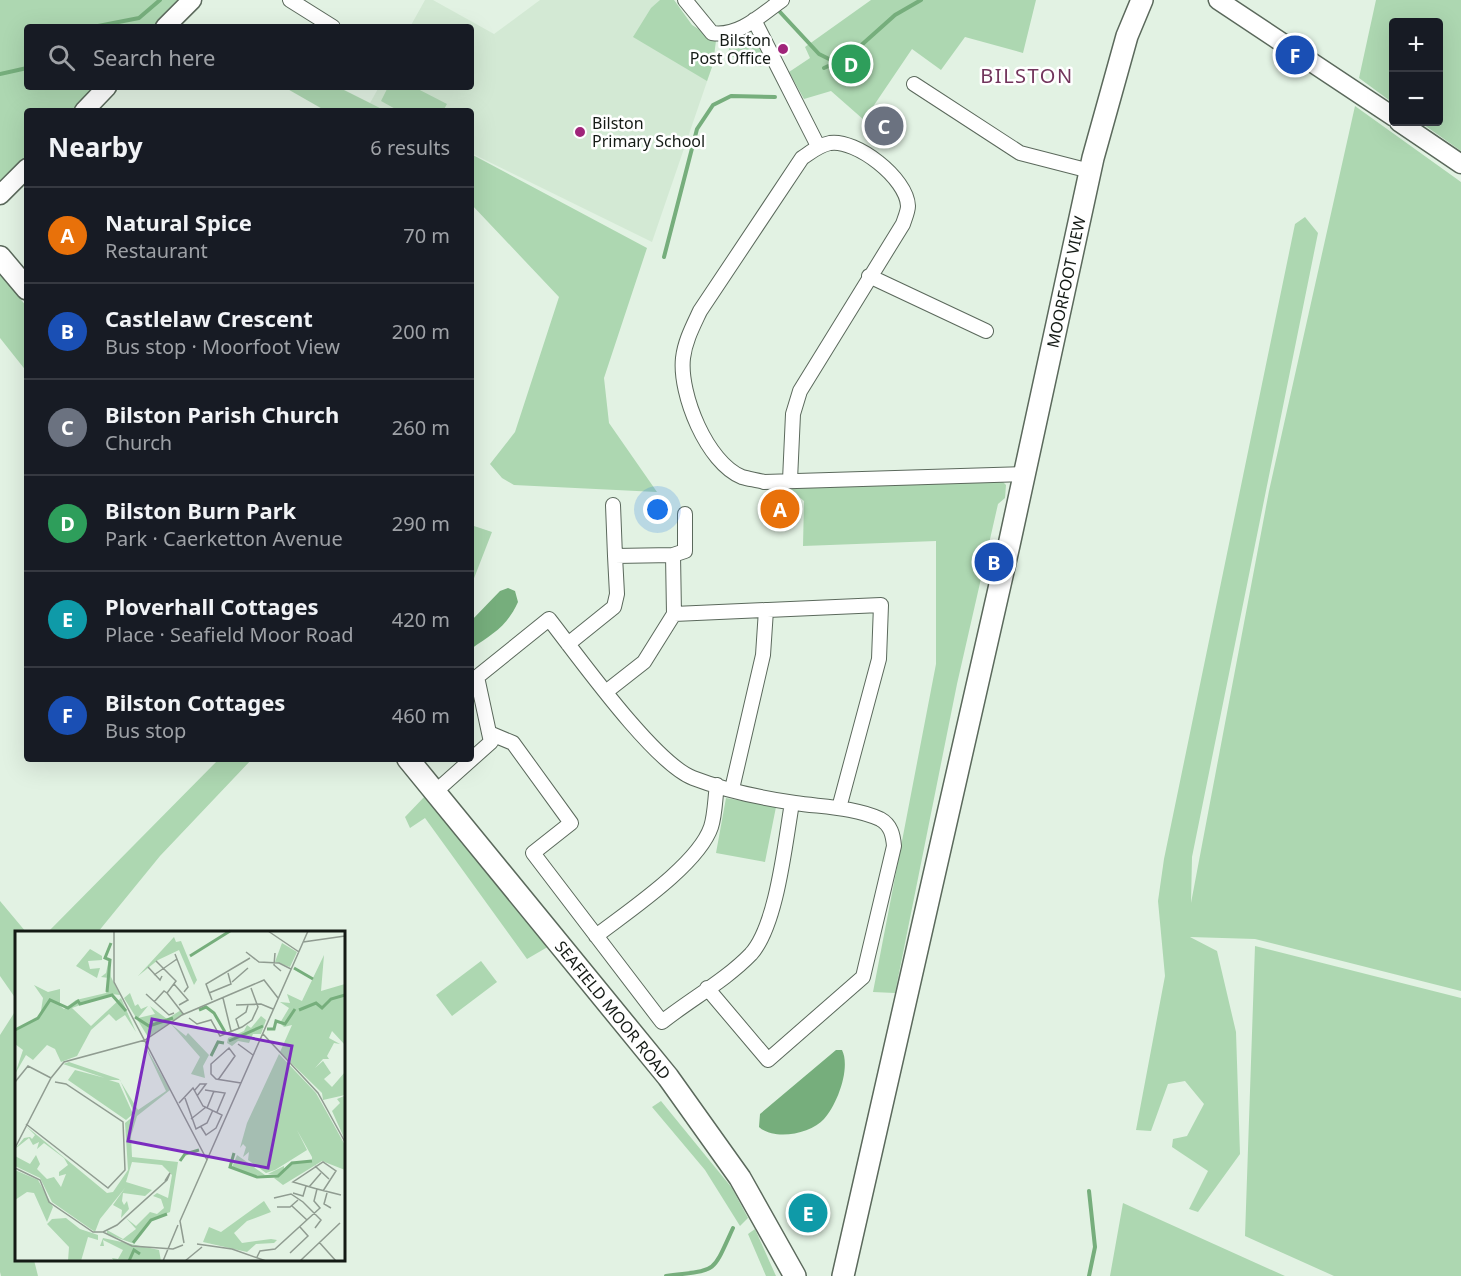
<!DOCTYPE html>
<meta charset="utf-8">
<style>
body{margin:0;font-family:"Noto Sans",sans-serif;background:#242831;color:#f1f3f6}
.controls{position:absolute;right:18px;top:18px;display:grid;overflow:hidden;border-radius:6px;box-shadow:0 6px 24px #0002}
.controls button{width:54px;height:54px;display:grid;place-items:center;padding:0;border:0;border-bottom:2px solid #363941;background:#171b24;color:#f1f3f6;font:30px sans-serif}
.you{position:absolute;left:658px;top:510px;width:21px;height:21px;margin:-15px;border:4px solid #fff;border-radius:50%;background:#1a73e8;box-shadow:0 0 0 9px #1a73e833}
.badge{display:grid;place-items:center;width:39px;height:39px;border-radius:50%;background:#cd96be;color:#fff;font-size:20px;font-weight:700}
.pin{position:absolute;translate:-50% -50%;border:3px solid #fff;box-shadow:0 2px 6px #0006}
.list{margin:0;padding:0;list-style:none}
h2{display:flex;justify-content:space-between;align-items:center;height:78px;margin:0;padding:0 24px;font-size:26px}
h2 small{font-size:20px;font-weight:400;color:#9ea1a6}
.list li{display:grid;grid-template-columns:39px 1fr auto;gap:18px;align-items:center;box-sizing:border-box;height:96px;padding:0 24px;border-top:2px solid #363941}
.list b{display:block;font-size:22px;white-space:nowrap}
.list p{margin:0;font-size:20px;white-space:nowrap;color:#9ea1a6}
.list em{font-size:20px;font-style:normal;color:#9ea1a6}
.icon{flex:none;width:33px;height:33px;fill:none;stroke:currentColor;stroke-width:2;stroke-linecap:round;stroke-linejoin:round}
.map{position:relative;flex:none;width:1461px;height:1276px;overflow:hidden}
.search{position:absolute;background:#171b24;box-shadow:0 6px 24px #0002;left:24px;top:24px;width:450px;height:66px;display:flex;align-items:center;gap:15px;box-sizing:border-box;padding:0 21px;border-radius:6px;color:#9ea1a6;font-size:22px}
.panel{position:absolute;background:#171b24;box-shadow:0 6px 24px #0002;left:24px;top:108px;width:450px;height:654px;border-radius:6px}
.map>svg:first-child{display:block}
.built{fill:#d3e9d4}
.green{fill:#add7b1}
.water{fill:#76ae7c}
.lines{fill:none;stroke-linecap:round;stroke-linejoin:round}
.stream{stroke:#76ae7c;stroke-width:4}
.street-casing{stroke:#5b695c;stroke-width:16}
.secondary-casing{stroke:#5b695c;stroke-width:21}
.primary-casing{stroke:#5b695c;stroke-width:24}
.street{stroke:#fff;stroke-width:14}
.secondary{stroke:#fff;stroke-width:18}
.primary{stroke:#fff;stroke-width:21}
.poi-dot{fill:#a0257a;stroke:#fff;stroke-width:2}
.labels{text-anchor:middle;stroke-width:5;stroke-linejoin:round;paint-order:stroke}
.poi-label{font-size:16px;fill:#141a15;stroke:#fff;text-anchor:end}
.street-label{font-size:16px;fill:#141a15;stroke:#fff}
.quarter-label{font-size:20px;letter-spacing:1.5px;fill:#72355c;stroke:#fff}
.inset-river{fill:none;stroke:#76ae7c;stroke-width:3}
.inset-road{fill:none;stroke:#909c91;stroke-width:1.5}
.view{fill:#7b2cbf;fill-opacity:0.15;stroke:#7b2cbf;stroke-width:3}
.inset-edge{fill:none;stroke:#141a15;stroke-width:3}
</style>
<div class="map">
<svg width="1461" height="1276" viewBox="0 0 1461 1276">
<rect width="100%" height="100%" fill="#e2f2e3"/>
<!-- built -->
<path class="built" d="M 425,0 L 433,0 L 494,34 L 540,0 L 674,0 L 692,25 L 716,40 L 713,64 L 652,242 L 471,153 L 471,111 L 386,111 L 370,103 L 379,87 L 471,87 L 471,27 L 410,27 Z"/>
<!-- green -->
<path class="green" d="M 0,0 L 184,0 L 158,27 L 27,27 L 27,87 L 98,87 L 74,111 L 27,111 L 27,158 L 0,185 Z
M 660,0 L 674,0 L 692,25 L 716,40 L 713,64 L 707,81 L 633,37 L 651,8 Z
M 871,0 L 1036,0 L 1023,53 L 965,37 L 941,70 L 912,49 L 864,120 L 831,91 L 804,99 L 789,72 L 810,58 L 805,47 Z
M 1376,0 L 1461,0 L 1461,151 L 1420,122 L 1438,122 L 1438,22 L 1394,22 L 1393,103 L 1359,78 Z
M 740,36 L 756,39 L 769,62 L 760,67 L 728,55 L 730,42 Z
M 284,87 L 338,87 L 386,111 L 326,111 Z
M 388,87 L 414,87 L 447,104 L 443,111 L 399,111 L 381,101 Z
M 1355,106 L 1461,182 L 1461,991 L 1255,939 L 1190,937 L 1217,951 L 1236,1032 L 1240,1154 L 1198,1212 L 1189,1209 L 1208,1171 L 1172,1147 L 1173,1139 L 1187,1136 L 1204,1104 L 1185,1081 L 1168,1084 L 1151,1131 L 1136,1130 L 1165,976 L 1158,901 L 1164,859 L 1295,224 L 1305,217 L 1318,233 L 1192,857 L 1191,903 L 1269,491 Z
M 471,154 L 647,248 L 604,378 L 609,423 L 657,492 L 514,485 L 502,478 L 490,464 L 515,432 L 559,297 L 471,204 Z
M 0,274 L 27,307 L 27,372 L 0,338 Z
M 1002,481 L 1006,485 L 1005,498 L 998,504 L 957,684 L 895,993 L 873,992 L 936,664 L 936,541 L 803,546 L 804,501 L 787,487 Z
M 474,526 L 492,532 L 471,586 L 471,534 Z
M 219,759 L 252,759 L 160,856 L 98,932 L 48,932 Z
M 426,795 L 551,945 L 527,959 L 425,818 L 410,828 L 405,817 Z
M 726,798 L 776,807 L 765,862 L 716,853 Z
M 0,901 L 26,932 L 16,932 L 16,999 L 0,976 Z
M 1255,946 L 1461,998 L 1461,1276 L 1334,1276 L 1245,1236 Z
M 481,961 L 497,982 L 452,1016 L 436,995 Z
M 16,1010 L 16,1260 L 34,1260 L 38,1276 L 1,1276 L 0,1272 L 0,1035 Z
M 661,1101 L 732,1188 L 748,1218 L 740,1226 L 705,1170 L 652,1107 Z
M 1123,1203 L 1285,1276 L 1110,1276 Z
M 755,1229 L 776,1276 L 766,1276 L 748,1234 Z"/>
<!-- water -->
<path class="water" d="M 508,588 L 515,591 L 518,602 C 506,628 493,633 471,649 L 471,621 L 500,591 Z
M 836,1050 L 842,1050 C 851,1068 837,1105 824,1119 C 811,1134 774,1141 759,1127 L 760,1114 Z"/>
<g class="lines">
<!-- stream -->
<path class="stream" d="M 780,12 L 819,54 L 835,62
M 93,27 L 139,18 L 160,0
M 824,68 L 848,57 L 895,15 L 921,0
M 0,74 L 27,68
M 664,257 L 697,129 L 713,105 L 731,96 L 775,97
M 666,1276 C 718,1269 711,1276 733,1228
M 1089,1276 L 1095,1247 L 1089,1191"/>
<defs>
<path id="street" d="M 290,0 L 333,27
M 685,0 L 712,33 C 739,37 761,15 782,0
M 754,20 L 818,146
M 914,84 L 1020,153 L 1090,171
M 869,276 L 986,331
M 790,480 L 793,414 L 800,391 L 903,224 C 905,218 908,211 908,206 C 907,178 856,139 830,143 C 819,145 811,152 802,158 L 700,311 C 693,326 685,341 683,358 C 679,394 707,463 742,477 C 749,479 757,480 764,482 L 1024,474
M 613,505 L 615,556
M 673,555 L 685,551 L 685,514
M 674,614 L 881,605 L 879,659 L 839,808
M 568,644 L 614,607 L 617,594 L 615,556 L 673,555 L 674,614 L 644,662 L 607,691
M 489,733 L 513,743 L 571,823 L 533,853 L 662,1022 C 691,999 726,980 751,954 C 777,925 785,843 792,803
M 732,789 L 763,655 L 766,610
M 435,792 L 491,742 L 477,677 L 549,619 C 578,656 654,763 693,778 C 724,790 761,798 795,803 C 822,807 854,807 880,819 C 891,825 893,835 894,846 L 863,977 L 768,1060 L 707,988
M 596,936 C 627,912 698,865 711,827 C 715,815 715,799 717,785"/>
<path id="secondary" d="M 1218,0 L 1394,117
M 165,27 L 192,0
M 84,111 L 107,87
M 1399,122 L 1461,164
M 0,195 L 27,168"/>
<path id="primary" d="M 0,257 L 27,289
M 408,759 L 668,1077 L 740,1178 L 795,1276
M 843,1276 L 1009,545 L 1093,158 L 1127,36 L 1142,0"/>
</defs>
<!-- street casing -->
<use href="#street" class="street-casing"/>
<!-- secondary casing -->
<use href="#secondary" class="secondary-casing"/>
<!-- primary casing -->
<use href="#primary" class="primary-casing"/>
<!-- street -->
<use href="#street" class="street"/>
<!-- secondary -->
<use href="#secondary" class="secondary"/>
<!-- primary -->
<use href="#primary" class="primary"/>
</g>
<!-- markers -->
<g class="poi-dot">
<circle cx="783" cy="49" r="6"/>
<circle cx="580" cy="132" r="6"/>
</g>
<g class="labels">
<!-- poi labels -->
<g class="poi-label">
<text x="771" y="46">Bilston<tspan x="771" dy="18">Post Office</tspan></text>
<text x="592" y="129" text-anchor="start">Bilston<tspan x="592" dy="18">Primary School</tspan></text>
</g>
<!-- street labels -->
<g class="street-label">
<text transform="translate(1066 282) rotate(-78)" y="6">MOORFOOT VIEW</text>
<text transform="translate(613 1010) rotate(51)" y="6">SEAFIELD MOOR ROAD</text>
</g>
<!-- quarter labels -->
<g class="quarter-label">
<text x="1027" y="83">BILSTON</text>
</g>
</g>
<!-- overview -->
<g transform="translate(15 931)">
<rect width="330" height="330" fill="#e2f2e3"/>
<path d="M 159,6 L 161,11 L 166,10 L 182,49 L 179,54 L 164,19 L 143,29 L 123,45 ZM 267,12 L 282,21 L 275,36 L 260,31 ZM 75,18 L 87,25 L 87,29 L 73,30 L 75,38 L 85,37 L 82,47 L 61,35 ZM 309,24 L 306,60 L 330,53 L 330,114 L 317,100 L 314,107 L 325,113 L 319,112 L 312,125 L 314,128 L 308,128 L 300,137 L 308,130 L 316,142 L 309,148 L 317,156 L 330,141 L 330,164 L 308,169 L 307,162 L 265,121 L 277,94 L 269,96 L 265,92 L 274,77 L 265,71 L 275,72 L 272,63 L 287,70 ZM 94,28 L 96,46 L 105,64 L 96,63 L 57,77 L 76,95 L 106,67 L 121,101 L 110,84 L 101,90 L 94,83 L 76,99 L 62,125 L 46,131 L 40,118 L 32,114 L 18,129 L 11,124 L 0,143 L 8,119 L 0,113 L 0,100 L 25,86 L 28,67 L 19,54 L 33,61 L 45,58 L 45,75 L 49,78 L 61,69 L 91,62 L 94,47 L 86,46 L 91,42 ZM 115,62 L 120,75 L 123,73 L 126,78 L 133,75 L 123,87 L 140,83 L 135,75 L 152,88 L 166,79 L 168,83 L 133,106 L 109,67 ZM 246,85 L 251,89 L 246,103 L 238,103 L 234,112 L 223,110 L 217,115 L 212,112 L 213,107 L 229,100 L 232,94 L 236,97 ZM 156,93 L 171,105 L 173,102 L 194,124 L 188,135 L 190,147 L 176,143 L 185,126 ZM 128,111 L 155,159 L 122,185 L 116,205 L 117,226 L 163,231 L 155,281 L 136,289 L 117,312 L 92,303 L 92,299 L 108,308 L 121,298 L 111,287 L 121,295 L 135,281 L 142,283 L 149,277 L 146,268 L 138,265 L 142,262 L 153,267 L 157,244 L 147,234 L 117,231 L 111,251 L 137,259 L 130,265 L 108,262 L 107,270 L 109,274 L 112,270 L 114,278 L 106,287 L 107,279 L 98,274 L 110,257 L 85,288 L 80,301 L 37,271 L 25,247 L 0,235 L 0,225 L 15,233 L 21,224 L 25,233 L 22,238 L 32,248 L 39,246 L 46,256 L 51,243 L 44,245 L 44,241 L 53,234 L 49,227 L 29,212 L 22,218 L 24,211 L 18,214 L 14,207 L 0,218 L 9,207 L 15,206 L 17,208 L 20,204 L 11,195 L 92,262 L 98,261 L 113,239 L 110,192 L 120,184 L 105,149 L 94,149 L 104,152 L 118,183 L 111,189 L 53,149 L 60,139 L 90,147 L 48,133 L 54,131 L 104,148 L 123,179 L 151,160 ZM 264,123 L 301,162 L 330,214 L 330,239 L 307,230 L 268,254 L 259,247 L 264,244 L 253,243 L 269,235 L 269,241 L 277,233 L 297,230 L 297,226 L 282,199 L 292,219 L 260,239 L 251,242 L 233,229 L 234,221 L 228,226 L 231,216 L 228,213 L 225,217 L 232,192 ZM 329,165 L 330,167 L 330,209 L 317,180 L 325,172 L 322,168 ZM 222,224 L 250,244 L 237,244 L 217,236 ZM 0,239 L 23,249 L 38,276 L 32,291 L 19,262 L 12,261 L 0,269 ZM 249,270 L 256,281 L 232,290 L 219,302 L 227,312 L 256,308 L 262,309 L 259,312 L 241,313 L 232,321 L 188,311 L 194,296 L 206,301 ZM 51,287 L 65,298 L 83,304 L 83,309 L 73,306 L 66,330 L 53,330 L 54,316 L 32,293 L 37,288 ZM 88,307 L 144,319 L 146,330 L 99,330 L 97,327 L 103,328 L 108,319 L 88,309 L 89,315 L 85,315 Z" fill="#add7b1"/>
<path class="inset-river" d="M 175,25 L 215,0M 279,37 L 298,48M 92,61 L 95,29 L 90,27 L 96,12M 184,79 L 191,76 L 199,82 L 210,101M 284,79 L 301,72 L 307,77 L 316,68 L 330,64M 120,86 L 134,95 L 158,87M 252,98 L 259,98 L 261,90 L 270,93 L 280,78M 0,99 L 23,87 L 35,69 L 53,77 L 63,70 L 65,73 L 97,64 L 111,80M 214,110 L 248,95M 196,125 L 203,111 L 209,112M 219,222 L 215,236 L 242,246 L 263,245 L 277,232 L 297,230M 165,230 L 170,223 L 184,219M 118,312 L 136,289 L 152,283M 114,330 L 119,319 L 125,323"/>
<path class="inset-road" d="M 99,0 L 99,51 L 192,229M 253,0 L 284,21M 288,11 L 330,5M 231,21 L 244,31 L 264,32 L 276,38M 260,22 L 259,34 L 266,40M 160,23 L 173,56 L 169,61M 141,30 L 161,50 L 152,62 L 169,84M 133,36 L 145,49 L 147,45M 139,44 L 162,28M 217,51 L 233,37M 159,53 L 173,69 L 164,74M 194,62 L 216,53 L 213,42M 131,63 L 154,84 L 159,82M 208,67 L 216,100M 197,69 L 191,53 L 235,27M 139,71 L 149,60 L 152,62M 221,74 L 246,73 L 258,78M 174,87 L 182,93 L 196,89 L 205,105 L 227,96 L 237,89 L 243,76 L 236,57M 224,97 L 221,88 L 231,81 L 233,74M 248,103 L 303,162 L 330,211M 223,113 L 238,124M 203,149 L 220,125 L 214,117 L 196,133 L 196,143 L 201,148 L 226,152M 0,151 L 13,135 L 36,147M 190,159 L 210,162 L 202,181M 179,160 L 185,153 L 191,153 L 182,165M 170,167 L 181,198 L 192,192 L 198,179M 164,172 L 178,157 L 188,175 L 207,184 L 201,197 L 191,204 L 186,196M 192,177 L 199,160M 176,188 L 191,176M 11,193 L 93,257 L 110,239 L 108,191 L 51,153 L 40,151M 0,217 L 36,147 L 49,131 L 130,109 L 167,84 L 249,49 L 263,67M 300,235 L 314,248M 0,237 L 25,249 L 34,271 L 78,301 L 88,301 L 117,315 L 158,318 L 168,314M 294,256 L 306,242M 302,258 L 278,251 L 308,231 L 321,240 L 308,260M 278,262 L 288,265 L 291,255M 312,262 L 309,273 L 316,277M 259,267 L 276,263 L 288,271 L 306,289 L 300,297M 277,275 L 292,289M 262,276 L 275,276 L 283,269M 88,301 L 102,294 L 152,249 L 155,242 L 150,250M 304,311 L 321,330M 169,312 L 165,290 L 293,0M 182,313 L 217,318 L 251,330M 275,322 L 293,305 L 285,296M 242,326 L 245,320 L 260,318 L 305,277 L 299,270 L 302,258 L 326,264M 148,330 L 163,294M 170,330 L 187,316M 285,330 L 325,292"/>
<path class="view" d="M 137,88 L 277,115 L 253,237 L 113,210 Z"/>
<rect width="330" height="330" class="inset-edge"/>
</g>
</svg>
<div class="controls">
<button>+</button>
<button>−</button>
</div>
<div class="you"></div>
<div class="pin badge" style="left:780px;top:509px;background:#e8710a">A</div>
<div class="pin badge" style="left:994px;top:562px;background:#1a4fb4">B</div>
<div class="pin badge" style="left:884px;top:126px;background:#6b7280">C</div>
<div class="pin badge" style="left:851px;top:64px;background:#2e9e5b">D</div>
<div class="pin badge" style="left:808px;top:1213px;background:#0f9aa8">E</div>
<div class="pin badge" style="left:1295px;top:55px;background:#1a4fb4">F</div>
<div class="search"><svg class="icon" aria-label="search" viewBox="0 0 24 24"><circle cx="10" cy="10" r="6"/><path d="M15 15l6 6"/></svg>Search here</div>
<section class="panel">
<h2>Nearby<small>6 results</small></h2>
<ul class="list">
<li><span class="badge" style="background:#e8710a">A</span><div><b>Natural Spice</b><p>Restaurant</p></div><em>70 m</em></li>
<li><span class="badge" style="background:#1a4fb4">B</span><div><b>Castlelaw Crescent</b><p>Bus stop · Moorfoot View</p></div><em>200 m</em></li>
<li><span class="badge" style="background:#6b7280">C</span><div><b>Bilston Parish Church</b><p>Church</p></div><em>260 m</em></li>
<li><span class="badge" style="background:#2e9e5b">D</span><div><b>Bilston Burn Park</b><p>Park · Caerketton Avenue</p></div><em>290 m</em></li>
<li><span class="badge" style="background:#0f9aa8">E</span><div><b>Ploverhall Cottages</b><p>Place · Seafield Moor Road</p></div><em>420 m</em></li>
<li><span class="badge" style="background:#1a4fb4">F</span><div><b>Bilston Cottages</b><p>Bus stop</p></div><em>460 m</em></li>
</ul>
</section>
</div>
